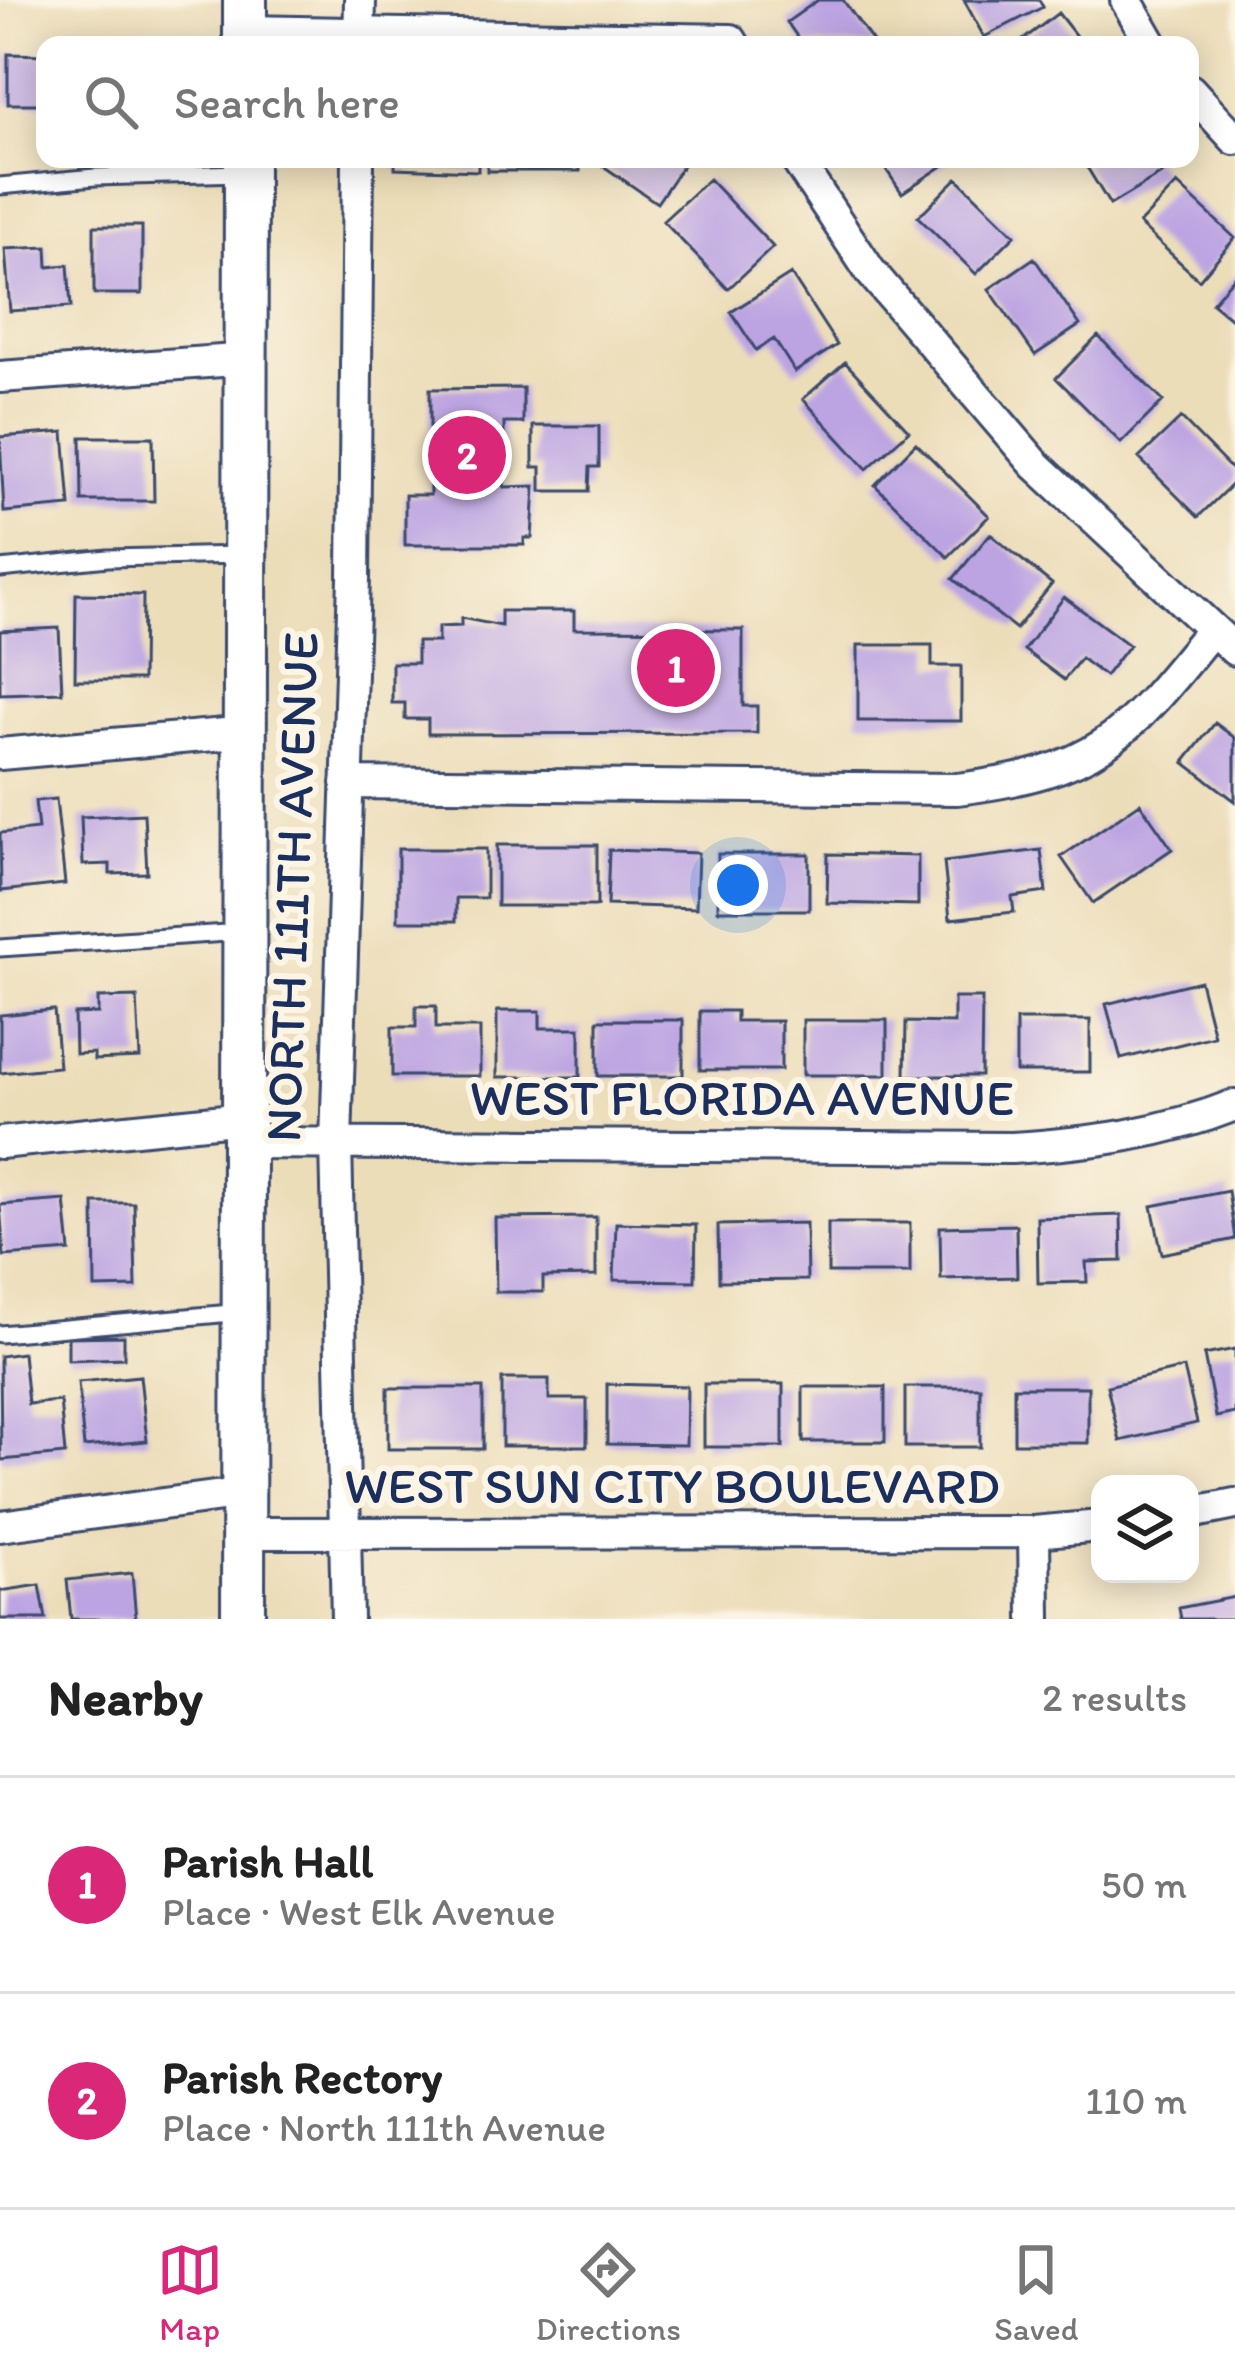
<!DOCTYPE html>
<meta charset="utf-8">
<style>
body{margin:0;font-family:Itim,sans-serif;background:#f2f2f2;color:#222}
.controls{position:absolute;right:36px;bottom:36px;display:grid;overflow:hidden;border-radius:24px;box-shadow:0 6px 30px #0003}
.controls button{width:108px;height:108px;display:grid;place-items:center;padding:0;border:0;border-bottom:3px solid #e0e0e0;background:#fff;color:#222;font:60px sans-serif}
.you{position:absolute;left:738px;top:885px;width:42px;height:42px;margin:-30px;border:9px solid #fff;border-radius:50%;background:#1a73e8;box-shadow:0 0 0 18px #1a73e833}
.badge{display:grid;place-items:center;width:78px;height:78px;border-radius:50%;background:#db2777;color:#fff;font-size:39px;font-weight:700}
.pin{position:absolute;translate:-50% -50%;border:6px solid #fff;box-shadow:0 3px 12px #0006}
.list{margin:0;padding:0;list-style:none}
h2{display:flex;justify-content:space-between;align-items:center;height:156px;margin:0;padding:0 48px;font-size:51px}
h2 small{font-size:39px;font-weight:400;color:#767676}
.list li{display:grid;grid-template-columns:78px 1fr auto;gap:36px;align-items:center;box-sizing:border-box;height:216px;padding:0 48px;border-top:3px solid #e0e0e0}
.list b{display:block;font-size:45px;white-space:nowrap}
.list p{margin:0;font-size:39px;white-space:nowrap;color:#767676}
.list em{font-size:39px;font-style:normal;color:#767676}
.icon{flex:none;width:66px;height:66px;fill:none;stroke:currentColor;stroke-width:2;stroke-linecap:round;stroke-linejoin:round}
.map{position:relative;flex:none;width:1235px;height:1619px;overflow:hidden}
.search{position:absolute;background:#fff;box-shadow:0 6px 30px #0003;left:36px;right:36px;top:36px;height:132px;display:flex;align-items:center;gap:30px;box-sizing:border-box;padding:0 42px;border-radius:24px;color:#767676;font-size:45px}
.sheet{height:588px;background:#fff}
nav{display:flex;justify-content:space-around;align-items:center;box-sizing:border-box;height:168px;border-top:3px solid #e0e0e0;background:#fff;font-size:33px;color:#767676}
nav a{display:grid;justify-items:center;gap:6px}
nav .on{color:#db2777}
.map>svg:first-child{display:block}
.building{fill:#bca4e2}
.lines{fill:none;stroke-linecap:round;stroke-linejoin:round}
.lane-casing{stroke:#3a496c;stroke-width:21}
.street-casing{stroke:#3a496c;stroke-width:36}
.secondary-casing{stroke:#3a496c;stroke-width:48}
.lane{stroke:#fff;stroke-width:15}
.street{stroke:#fff;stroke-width:30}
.secondary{stroke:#fff;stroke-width:42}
.labels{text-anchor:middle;stroke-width:12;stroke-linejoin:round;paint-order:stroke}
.street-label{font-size:51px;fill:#1b2f5e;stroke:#fcf5e5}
</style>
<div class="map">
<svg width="1235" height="1619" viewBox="0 0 1235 1619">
<rect width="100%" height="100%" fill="#fcf5e5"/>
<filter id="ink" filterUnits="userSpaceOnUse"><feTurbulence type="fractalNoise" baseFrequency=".00833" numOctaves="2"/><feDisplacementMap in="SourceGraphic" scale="24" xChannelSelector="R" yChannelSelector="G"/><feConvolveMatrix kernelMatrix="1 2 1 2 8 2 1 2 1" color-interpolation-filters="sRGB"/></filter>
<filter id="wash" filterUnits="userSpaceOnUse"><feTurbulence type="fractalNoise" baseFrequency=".004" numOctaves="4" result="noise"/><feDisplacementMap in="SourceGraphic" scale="48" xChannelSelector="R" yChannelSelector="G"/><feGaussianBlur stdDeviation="2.7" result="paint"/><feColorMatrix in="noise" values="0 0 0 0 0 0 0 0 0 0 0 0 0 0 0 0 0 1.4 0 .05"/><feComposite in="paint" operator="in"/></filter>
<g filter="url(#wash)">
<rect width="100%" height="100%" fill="#ecddb9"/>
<g id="blocks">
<!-- building -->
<path class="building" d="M 818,0 L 843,0 L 875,45 L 803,45 L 787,22 Z
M 964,0 L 1039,0 L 1043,7 L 984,37 Z
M 1058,13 L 1083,45 L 1016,45 Z
M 8,54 L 45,55 L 45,104 L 8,104 Z
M 395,159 L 478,159 L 478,171 L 395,168 Z
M 487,159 L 580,159 L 580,171 L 487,171 Z
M 593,159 L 687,159 L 657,203 Z
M 879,159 L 953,159 L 902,193 Z
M 1082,159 L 1154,159 L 1163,173 L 1110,205 Z
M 957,178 L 1015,235 L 976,274 L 918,217 Z
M 709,179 L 773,247 L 728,289 L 663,221 Z
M 1177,184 L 1235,238 L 1199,280 L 1139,224 Z
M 94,226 L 142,226 L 142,294 L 94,294 Z
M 47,247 L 48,267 L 68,265 L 71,307 L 10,311 L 5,249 Z
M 1034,258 L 1080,325 L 1035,355 L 989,289 Z
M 791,274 L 837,345 L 795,372 L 774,339 L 756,350 L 731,312 Z
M 1235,276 L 1235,322 L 1212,303 Z
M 1098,336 L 1163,401 L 1121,443 L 1056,378 Z
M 845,362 L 909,431 L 867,469 L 803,399 Z
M 523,388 L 523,423 L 504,423 L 504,487 L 535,486 L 532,538 L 524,538 L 524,545 L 405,545 L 405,495 L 430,495 L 430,389 Z
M 1181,418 L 1235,473 L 1235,481 L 1198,517 L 1139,458 Z
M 533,426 L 599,426 L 599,467 L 590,467 L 589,491 L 541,491 L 541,467 L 533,467 Z
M 64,432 L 70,506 L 4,512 L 0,437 Z
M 81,437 L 153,437 L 154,501 L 82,501 Z
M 916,443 L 989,516 L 948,557 L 875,485 Z
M 990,534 L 1052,584 L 1016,629 L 953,579 Z
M 76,594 L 143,595 L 142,680 L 75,680 Z
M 1064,597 L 1129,645 L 1105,676 L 1081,658 L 1064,680 L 1024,650 Z
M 501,611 L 574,611 L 574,629 L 743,630 L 743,706 L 757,706 L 757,733 L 428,734 L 428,719 L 405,719 L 405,703 L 392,703 L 392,663 L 417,663 L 417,642 L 438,642 L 438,627 L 461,626 L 461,618 L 501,626 Z
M 59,628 L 62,692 L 0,694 L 0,631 Z
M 858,645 L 932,645 L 932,666 L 961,666 L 961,721 L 858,721 Z
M 1215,723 L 1235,738 L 1235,801 L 1184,762 Z
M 56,799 L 65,884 L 1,891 L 0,833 L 38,829 L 35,801 Z
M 1140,803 L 1172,849 L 1093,903 L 1061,857 Z
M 144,814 L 147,873 L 110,874 L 110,864 L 83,865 L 81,817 Z
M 497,845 L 597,845 L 597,906 L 497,906 Z
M 398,849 L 486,849 L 486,898 L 456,898 L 456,921 L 398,921 Z
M 609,850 L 698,853 L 696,908 L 607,905 Z
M 1041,850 L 1046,892 L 1012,897 L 1014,912 L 950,919 L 944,862 Z
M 718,854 L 809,854 L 809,910 L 718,910 Z
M 828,854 L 918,856 L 918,905 L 827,903 Z
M 1200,981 L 1214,1036 L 1121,1059 L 1106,1004 Z
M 137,997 L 140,1058 L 94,1060 L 94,1053 L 75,1054 L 74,1014 L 98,1013 L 98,998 Z
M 954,998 L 982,998 L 981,1076 L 905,1076 L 906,1022 L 954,1023 Z
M 416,1006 L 436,1006 L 436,1028 L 480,1028 L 480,1076 L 392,1076 L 392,1027 L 416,1027 Z
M 54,1010 L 59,1067 L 0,1073 L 0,1015 Z
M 497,1011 L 540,1011 L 540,1028 L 580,1028 L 580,1077 L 497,1077 Z
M 700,1011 L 736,1011 L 736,1021 L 781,1021 L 781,1070 L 700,1070 Z
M 598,1020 L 683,1020 L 683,1076 L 598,1076 Z
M 803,1020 L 887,1020 L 887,1075 L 803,1075 Z
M 1016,1020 L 1090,1020 L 1090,1072 L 1016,1072 Z
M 1228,1191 L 1235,1239 L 1162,1254 L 1152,1206 Z
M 65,1200 L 70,1251 L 4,1256 L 0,1205 Z
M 94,1203 L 134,1203 L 136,1287 L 95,1288 Z
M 1121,1215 L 1122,1261 L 1086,1262 L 1087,1282 L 1038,1283 L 1037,1218 Z
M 596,1217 L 596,1276 L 543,1277 L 543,1292 L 496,1292 L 495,1218 Z
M 616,1223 L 696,1225 L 695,1281 L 614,1280 Z
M 806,1223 L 807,1280 L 719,1281 L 718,1225 Z
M 828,1223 L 910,1223 L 910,1273 L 828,1273 Z
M 1016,1225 L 1017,1277 L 941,1279 L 940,1227 Z
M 124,1336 L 124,1358 L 68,1360 L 68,1337 Z
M 1235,1349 L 1235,1413 L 1216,1417 L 1204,1355 Z
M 23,1353 L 28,1404 L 60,1401 L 65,1454 L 1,1460 L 0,1356 Z
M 1184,1368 L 1197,1423 L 1120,1441 L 1107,1386 Z
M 140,1376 L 147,1441 L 84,1447 L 78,1382 Z
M 502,1379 L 549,1379 L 549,1399 L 587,1399 L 587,1446 L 502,1446 Z
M 607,1384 L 687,1386 L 686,1445 L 607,1444 Z
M 704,1384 L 783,1384 L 783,1447 L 704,1447 Z
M 803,1387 L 885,1387 L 885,1442 L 803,1442 Z
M 905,1387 L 980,1387 L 980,1447 L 905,1447 Z
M 1014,1387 L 1088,1387 L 1088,1443 L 1014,1443 Z
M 388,1388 L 483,1388 L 483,1449 L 388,1449 Z
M 132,1573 L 136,1619 L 71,1619 L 67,1580 Z
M 40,1585 L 46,1619 L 0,1619 L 0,1591 Z
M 1235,1597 L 1235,1619 L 1181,1619 L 1179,1608 Z"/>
</g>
</g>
<g filter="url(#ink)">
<use href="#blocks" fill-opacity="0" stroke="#3a496c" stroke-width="3"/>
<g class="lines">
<defs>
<path id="lane" d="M 0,186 L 95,177 L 242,173
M 0,569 L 108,558 L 242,555
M 0,948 L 242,932
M 0,1334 L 242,1312"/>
<path id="street" d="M 1126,0 L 1152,45
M 245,31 L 731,40 L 734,45
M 359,45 L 360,0
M 1190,90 L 1235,139
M 796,159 L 870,271 L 1035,464 L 1235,650
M 0,377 L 249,359
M 0,754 L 248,732
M 347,783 L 957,789 C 1100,771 1124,738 1210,632
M 0,1143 L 244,1118
M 243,1143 L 1012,1148 C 1090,1143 1162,1134 1235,1105
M 1190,1513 L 1235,1504
M 0,1526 L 244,1493
M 1034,1532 L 1035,1619
M 243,1533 L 1034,1532 L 1100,1526
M 347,1619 L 336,1143 L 354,578 L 358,159"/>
<path id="secondary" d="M 245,0 L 245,45
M 243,1619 L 246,159"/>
</defs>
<!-- lane casing -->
<use href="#lane" class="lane-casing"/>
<!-- street casing -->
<use href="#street" class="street-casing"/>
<!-- secondary casing -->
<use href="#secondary" class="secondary-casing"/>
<!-- lane -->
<use href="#lane" class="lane"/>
<!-- street -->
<use href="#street" class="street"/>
<!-- secondary -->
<use href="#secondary" class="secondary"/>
</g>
</g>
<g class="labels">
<!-- street labels -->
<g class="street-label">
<text transform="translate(291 887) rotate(-88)" y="18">NORTH 111TH AVENUE</text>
<text x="742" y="1115">WEST FLORIDA AVENUE</text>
<text x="672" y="1503">WEST SUN CITY BOULEVARD</text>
</g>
</g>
</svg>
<div class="controls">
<button><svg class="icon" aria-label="layers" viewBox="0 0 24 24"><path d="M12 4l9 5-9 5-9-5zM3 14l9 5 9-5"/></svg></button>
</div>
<div class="you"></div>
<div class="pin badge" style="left:676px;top:668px">1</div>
<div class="pin badge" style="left:467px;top:455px">2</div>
<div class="search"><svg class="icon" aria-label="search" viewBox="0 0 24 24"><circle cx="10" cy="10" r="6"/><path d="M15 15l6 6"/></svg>Search here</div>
</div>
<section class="sheet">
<h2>Nearby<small>2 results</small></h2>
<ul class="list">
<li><span class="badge">1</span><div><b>Parish Hall</b><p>Place · West Elk Avenue</p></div><em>50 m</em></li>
<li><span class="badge">2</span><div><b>Parish Rectory</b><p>Place · North 111th Avenue</p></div><em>110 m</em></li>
</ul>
</section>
<nav>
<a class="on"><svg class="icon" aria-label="map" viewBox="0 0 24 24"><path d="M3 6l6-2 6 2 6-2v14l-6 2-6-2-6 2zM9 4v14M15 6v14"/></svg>Map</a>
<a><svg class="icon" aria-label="directions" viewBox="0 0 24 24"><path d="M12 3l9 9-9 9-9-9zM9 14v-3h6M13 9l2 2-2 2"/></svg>Directions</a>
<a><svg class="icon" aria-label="saved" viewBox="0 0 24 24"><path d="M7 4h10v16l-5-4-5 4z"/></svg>Saved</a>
</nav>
